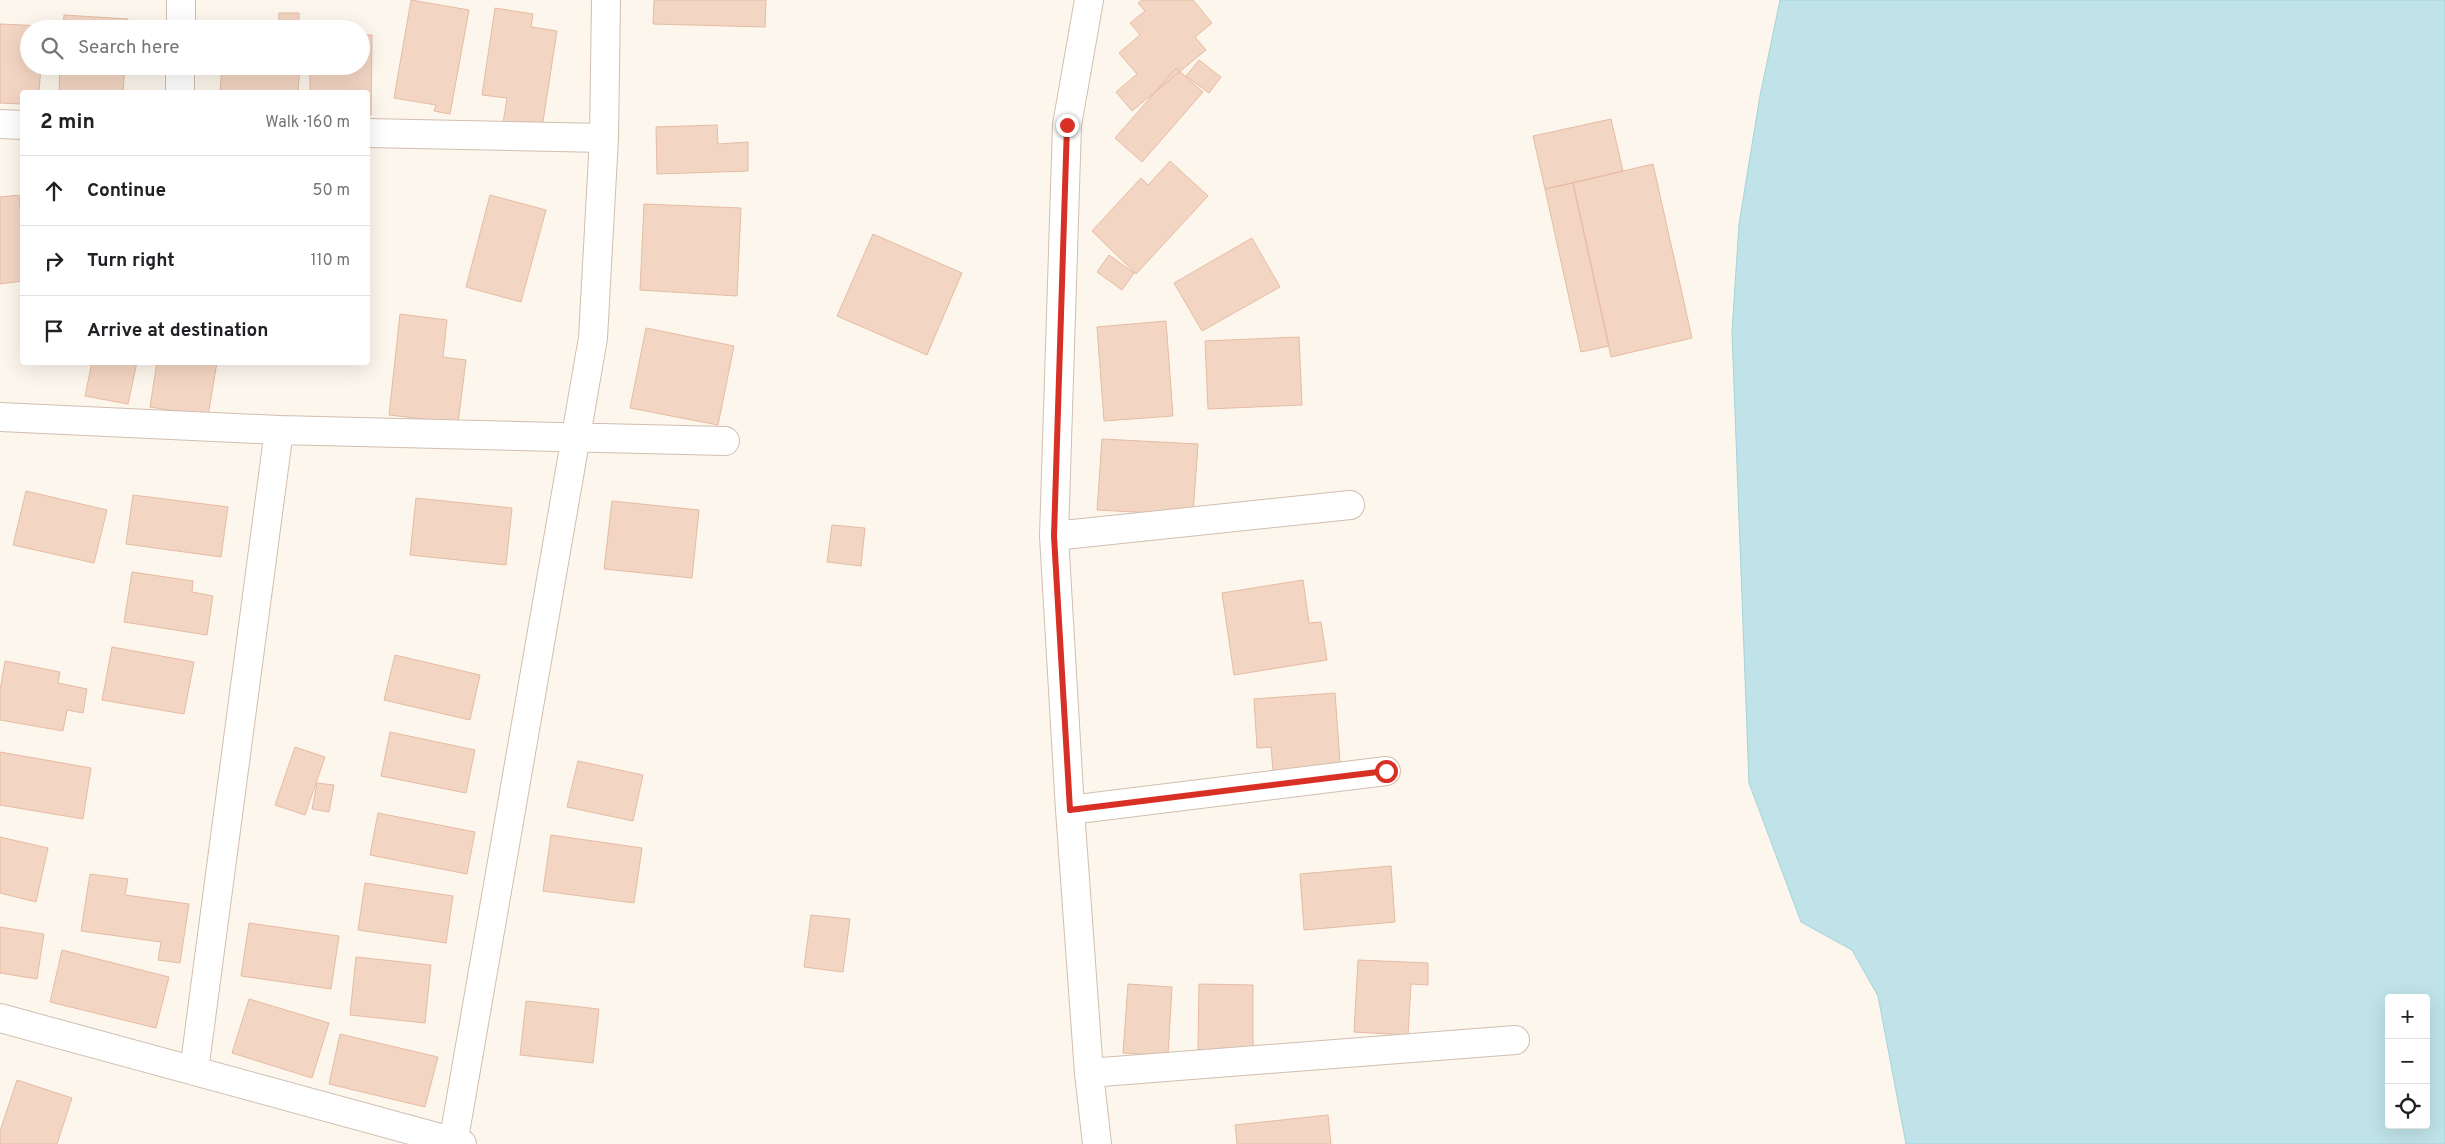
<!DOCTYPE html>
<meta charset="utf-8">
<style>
body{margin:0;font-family:Overpass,sans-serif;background:#f6f6f6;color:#202124}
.controls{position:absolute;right:15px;bottom:15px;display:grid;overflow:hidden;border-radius:5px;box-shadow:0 5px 20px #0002}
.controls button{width:45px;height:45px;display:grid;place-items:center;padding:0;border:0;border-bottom:1px solid #e0e0e0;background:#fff;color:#202124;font:25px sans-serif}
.stop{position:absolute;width:15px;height:15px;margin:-11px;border:4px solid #d93025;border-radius:50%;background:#fff}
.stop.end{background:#d93025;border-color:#fff;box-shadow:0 1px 5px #0008}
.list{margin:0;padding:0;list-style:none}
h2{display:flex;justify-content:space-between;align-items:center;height:65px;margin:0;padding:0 20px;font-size:21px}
h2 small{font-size:16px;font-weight:400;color:#757577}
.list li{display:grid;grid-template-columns:32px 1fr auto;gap:15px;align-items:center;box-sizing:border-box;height:70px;padding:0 20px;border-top:1px solid #e0e0e0}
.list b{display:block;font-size:19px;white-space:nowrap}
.list em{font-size:16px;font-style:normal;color:#757577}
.icon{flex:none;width:28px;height:28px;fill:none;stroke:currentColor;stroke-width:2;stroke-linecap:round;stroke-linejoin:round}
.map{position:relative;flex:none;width:2445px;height:1144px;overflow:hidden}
.search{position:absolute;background:#fff;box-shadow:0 5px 20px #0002;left:20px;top:20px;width:350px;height:55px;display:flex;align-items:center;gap:12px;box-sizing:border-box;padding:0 18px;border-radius:28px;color:#757577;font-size:19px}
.panel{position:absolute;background:#fff;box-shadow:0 5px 20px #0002;left:20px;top:90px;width:350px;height:275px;border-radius:5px}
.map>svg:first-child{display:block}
.water{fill:#bfe3e8;stroke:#a5d3da;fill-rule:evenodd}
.building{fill:#f3d5c3;stroke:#e6bba3}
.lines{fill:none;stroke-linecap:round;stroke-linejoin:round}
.minor-casing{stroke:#d1beb0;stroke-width:30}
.minor{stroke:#fff;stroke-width:28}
.route{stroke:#d93025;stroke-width:6}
</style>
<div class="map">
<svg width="2445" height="1144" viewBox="0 0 2445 1144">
<rect width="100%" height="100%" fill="#fdf6ec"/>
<!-- water -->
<path class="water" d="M 1780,0 L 2445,0 L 2445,1144 L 1906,1144 L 1878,996 L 1852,950 L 1801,922 L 1749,783 L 1732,332 L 1739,224 L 1760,96 ZM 2389,998 L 2426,998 L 2426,1125 L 2389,1125 Z"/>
<!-- building -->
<path class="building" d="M 411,0 L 469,10 L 450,114 L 434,111 L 436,105 L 394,98 Z
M 654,0 L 766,0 L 765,27 L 653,24 Z
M 1142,0 L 1193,0 L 1212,23 L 1195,37 L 1206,50 L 1132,111 L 1116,92 L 1137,74 L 1119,53 L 1140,35 L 1130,23 L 1145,11 L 1138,3 Z
M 495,8 L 533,14 L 531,27 L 557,31 L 542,128 L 503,123 L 507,98 L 482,95 Z
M 279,13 L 299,13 L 299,29 L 279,29 Z
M 64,15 L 128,19 L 127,29 L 63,29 Z
M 0,24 L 43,26 L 42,29 L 29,29 L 29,66 L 41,66 L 39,92 L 22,92 L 22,104 L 0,103 Z
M 225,26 L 257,29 L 225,29 Z
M 361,35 L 372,35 L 371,115 L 368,115 L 368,92 L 310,92 L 310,66 L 361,66 Z
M 1199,60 L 1221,77 L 1209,93 L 1186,76 Z
M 60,66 L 125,66 L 123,92 L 59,92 Z
M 222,66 L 300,66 L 298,92 L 220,92 Z
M 1176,68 L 1203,92 L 1142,162 L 1115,138 Z
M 1611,119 L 1623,171 L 1545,189 L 1533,136 Z
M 717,125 L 718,144 L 748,142 L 748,171 L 657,174 L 656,127 Z
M 1170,161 L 1208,196 L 1136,274 L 1092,231 L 1141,178 L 1148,185 Z
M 1653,164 L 1692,338 L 1611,357 L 1573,183 Z
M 1573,183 L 1609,346 L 1581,352 L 1545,189 Z
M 19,195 L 22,228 L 22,281 L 0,284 L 0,197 Z
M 490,195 L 546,210 L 521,302 L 466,287 Z
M 644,204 L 741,208 L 737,296 L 640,290 Z
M 873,234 L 962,273 L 927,355 L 837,316 Z
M 1252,238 L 1280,287 L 1202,331 L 1174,283 Z
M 1109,255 L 1134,273 L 1122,290 L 1097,272 Z
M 400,314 L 447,320 L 443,357 L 466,360 L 458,423 L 389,415 Z
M 1166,321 L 1173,416 L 1104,421 L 1097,327 Z
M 646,328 L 734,346 L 718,425 L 630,408 Z
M 1299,337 L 1302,405 L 1208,409 L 1205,341 Z
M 92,362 L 137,362 L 128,404 L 85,396 Z
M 157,362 L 217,362 L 208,416 L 150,407 Z
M 1102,439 L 1198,444 L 1193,515 L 1097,510 Z
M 26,491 L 107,510 L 94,563 L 13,545 Z
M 133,495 L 228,507 L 221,557 L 126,544 Z
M 416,498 L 512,508 L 506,565 L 410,555 Z
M 612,501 L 699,510 L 692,578 L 604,569 Z
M 832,525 L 865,528 L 861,566 L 827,562 Z
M 132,572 L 193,581 L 192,592 L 213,596 L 207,635 L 124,622 Z
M 1303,580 L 1309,623 L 1321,622 L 1327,660 L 1234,675 L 1222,593 Z
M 112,647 L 194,662 L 184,714 L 102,700 Z
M 395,655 L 480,675 L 470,720 L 384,700 Z
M 5,661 L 60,672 L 58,683 L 87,689 L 83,713 L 67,710 L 63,731 L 0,720 L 0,690 Z
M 1335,693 L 1341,776 L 1274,782 L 1271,747 L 1257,748 L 1254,699 Z
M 390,732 L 475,750 L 466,793 L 381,776 Z
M 295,747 L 325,757 L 305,815 L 275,805 Z
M 0,752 L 91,768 L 83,819 L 0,805 Z
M 578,761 L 643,775 L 633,821 L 567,807 Z
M 317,783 L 334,785 L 329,812 L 312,809 Z
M 378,813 L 475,832 L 467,874 L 370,855 Z
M 551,835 L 642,848 L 634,903 L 543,891 Z
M 0,837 L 48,848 L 36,902 L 0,893 Z
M 1391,866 L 1395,922 L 1304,930 L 1300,874 Z
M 90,874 L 128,879 L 125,895 L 189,904 L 180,963 L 158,960 L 161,942 L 81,931 Z
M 365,883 L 453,896 L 446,943 L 358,930 Z
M 811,915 L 850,919 L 843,972 L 804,967 Z
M 249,923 L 339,936 L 331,989 L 241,976 Z
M 0,927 L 44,934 L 37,979 L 0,973 Z
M 62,950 L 169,977 L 156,1028 L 50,1002 Z
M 356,957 L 431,965 L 425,1023 L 350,1015 Z
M 1358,960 L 1428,963 L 1428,985 L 1411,984 L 1408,1035 L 1354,1032 Z
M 1128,984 L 1172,987 L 1168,1056 L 1123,1053 Z
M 1199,984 L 1253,985 L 1253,1051 L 1198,1050 Z
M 249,999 L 329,1023 L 312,1078 L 232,1053 Z
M 526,1001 L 599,1009 L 593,1063 L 520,1055 Z
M 340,1034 L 438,1057 L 425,1107 L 329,1084 Z
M 17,1080 L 72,1098 L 57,1144 L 0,1144 L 0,1131 Z
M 1328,1115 L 1331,1144 L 1237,1144 L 1235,1125 Z"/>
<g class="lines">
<defs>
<path id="minor" d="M 1089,0 L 1067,125 L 1054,536 L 1070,810 L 1089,1073 L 1097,1144
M 181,29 L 181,0
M 180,92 L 180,66
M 0,124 L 22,125
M 368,133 L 604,138
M 0,417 L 279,430 L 725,441
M 1054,536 L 1350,505
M 1070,810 L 1386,771
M 0,1018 L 462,1144
M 194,1071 L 279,430
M 1089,1073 L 1515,1040
M 453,1144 L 593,338 L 604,138 L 606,0"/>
</defs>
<!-- minor casing -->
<use href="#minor" class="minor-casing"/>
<!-- minor -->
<use href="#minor" class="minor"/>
</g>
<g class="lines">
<!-- route -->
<path class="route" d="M 1067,125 L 1054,536 L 1070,810 L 1386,771"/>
</g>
</svg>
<div class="controls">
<button>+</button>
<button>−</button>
<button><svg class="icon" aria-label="locate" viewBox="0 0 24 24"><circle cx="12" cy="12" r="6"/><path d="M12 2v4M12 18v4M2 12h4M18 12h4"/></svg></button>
</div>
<div class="stop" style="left:1386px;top:771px"></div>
<div class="stop end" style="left:1067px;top:125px"></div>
<div class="search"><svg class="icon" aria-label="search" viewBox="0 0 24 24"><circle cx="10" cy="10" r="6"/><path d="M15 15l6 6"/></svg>Search here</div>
<section class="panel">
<h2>2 min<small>Walk · 160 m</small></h2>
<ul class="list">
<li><svg class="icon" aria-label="ahead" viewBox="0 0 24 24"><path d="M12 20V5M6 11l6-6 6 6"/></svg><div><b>Continue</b></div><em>50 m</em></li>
<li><svg class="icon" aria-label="right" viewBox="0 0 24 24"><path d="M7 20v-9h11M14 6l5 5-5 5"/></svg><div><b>Turn right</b></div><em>110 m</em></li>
<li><svg class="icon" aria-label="arrive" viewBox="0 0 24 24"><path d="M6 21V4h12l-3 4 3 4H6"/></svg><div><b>Arrive at destination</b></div></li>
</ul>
</section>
</div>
